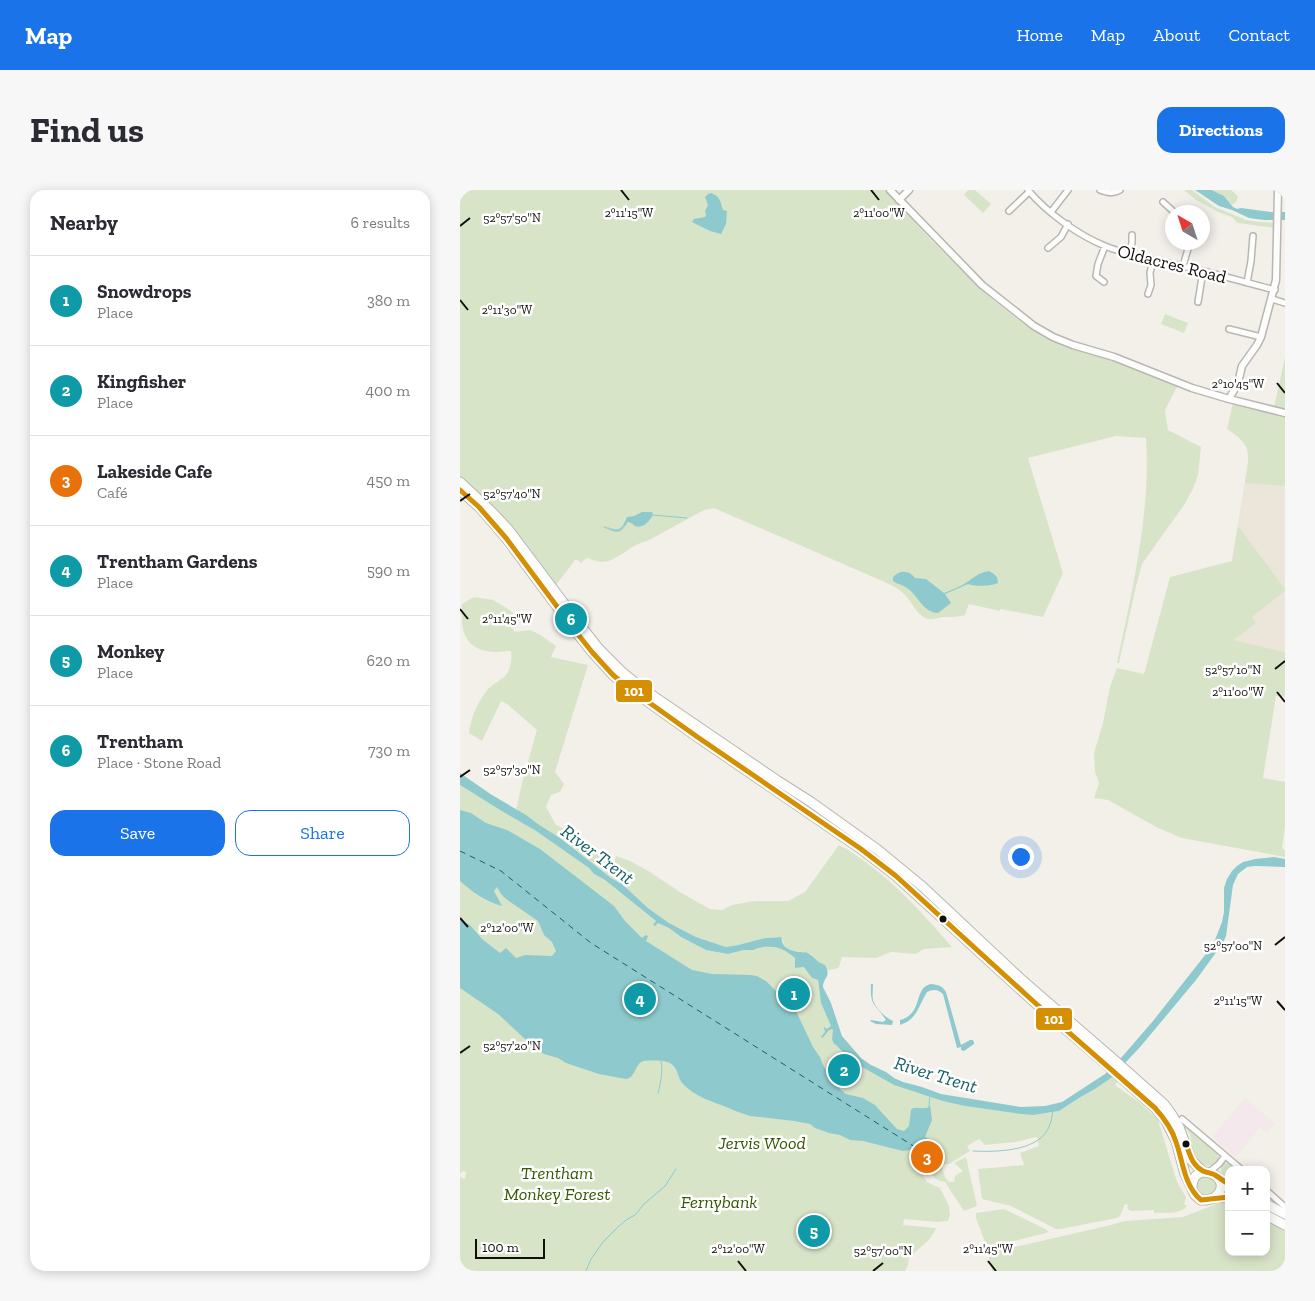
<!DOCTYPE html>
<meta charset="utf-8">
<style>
body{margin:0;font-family:"Zilla Slab",serif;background:#f7f7f7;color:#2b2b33}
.controls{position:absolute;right:15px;bottom:15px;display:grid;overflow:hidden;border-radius:10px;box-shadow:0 2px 12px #0003}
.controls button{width:45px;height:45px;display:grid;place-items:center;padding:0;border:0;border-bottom:1px solid #e1e1e2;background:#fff;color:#2b2b33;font:25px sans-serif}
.compass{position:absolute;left:705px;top:15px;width:45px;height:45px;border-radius:50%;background:#fff;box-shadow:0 2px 12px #0003;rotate:321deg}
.scale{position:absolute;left:15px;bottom:12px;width:70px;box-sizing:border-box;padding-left:5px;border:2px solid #110f0c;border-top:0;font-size:14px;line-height:18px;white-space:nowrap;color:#110f0c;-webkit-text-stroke:4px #fff;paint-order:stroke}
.you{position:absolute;left:560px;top:666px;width:18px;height:18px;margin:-12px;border:4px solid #fff;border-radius:50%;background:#1a73e8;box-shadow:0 0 0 8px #1a73e833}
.badge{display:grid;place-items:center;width:32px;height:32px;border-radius:50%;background:#1a73e8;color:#fff;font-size:16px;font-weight:700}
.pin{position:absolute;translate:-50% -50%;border:2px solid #fff;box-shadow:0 1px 5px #0006}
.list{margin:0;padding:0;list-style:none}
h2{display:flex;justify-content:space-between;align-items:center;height:65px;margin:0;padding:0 20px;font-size:21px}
h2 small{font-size:16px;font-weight:400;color:#7c7c81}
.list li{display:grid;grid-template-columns:32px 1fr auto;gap:15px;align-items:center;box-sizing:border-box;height:90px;padding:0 20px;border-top:1px solid #e1e1e2}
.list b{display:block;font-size:19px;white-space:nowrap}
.list p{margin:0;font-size:16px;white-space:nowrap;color:#7c7c81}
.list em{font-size:16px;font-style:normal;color:#7c7c81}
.actions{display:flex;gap:10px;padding:15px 20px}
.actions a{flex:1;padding:11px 0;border:1px solid #1a73e8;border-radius:15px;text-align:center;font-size:18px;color:#1a73e8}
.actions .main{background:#1a73e8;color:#fff}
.map{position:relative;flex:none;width:825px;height:1081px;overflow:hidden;border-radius:15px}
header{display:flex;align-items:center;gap:30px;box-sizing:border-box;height:70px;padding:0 25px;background:#1a73e8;color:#fff}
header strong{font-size:24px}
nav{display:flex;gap:28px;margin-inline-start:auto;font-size:18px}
.intro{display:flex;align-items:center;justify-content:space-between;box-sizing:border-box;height:120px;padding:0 30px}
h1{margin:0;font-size:35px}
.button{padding:12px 22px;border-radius:15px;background:#1a73e8;color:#fff;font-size:18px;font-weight:700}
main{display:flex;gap:30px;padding:0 30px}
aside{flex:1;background:#fff;border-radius:15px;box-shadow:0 2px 12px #0003}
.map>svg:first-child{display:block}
.commercial{fill:#f5e8ec}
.built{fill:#ece5d9}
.green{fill:#d8e4c8}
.water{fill:#8ecacd}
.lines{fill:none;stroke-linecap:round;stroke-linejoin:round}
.stream{stroke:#8ecacd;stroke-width:1}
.ferry{stroke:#176165;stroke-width:1;stroke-dasharray:6 5;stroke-linecap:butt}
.minor-casing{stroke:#b9b7b2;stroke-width:8}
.tertiary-casing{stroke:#b9b7b2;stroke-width:9}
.trunk-casing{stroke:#b9b7b2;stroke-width:11}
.minor{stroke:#fdfdfc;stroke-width:5}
.tertiary{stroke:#fdfdfc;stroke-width:6}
.trunk{stroke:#fdfdfc;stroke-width:9}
.bus-1-casing{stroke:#fff;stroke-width:9}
.bus-1{stroke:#d48f02;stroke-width:5}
.ticks{fill:none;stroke:#110f0c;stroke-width:2}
.bus-dot{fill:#110f0c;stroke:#fff;stroke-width:2}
.labels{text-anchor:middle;stroke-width:5;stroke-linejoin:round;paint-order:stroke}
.street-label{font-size:18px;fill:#110f0c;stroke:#fff}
.park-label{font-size:18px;font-style:italic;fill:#345800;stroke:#fff}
.water-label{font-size:19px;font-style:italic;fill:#176165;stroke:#fff}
.ticks-label{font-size:12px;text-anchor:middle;fill:#110f0c;stroke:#fff;stroke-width:5;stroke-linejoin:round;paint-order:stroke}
.line-badge{stroke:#fff;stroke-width:2}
.badge-label{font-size:14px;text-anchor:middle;font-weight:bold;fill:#fff}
</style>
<header>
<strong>Map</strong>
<nav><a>Home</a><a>Map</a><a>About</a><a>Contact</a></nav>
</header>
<div class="intro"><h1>Find us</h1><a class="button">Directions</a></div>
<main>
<aside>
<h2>Nearby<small>6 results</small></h2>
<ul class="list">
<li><span class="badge" style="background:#0f9aa8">1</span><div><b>Snowdrops</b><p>Place</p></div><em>380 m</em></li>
<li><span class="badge" style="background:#0f9aa8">2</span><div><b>Kingfisher</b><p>Place</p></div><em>400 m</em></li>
<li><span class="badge" style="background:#e8710a">3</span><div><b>Lakeside Cafe</b><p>Café</p></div><em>450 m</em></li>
<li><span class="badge" style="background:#0f9aa8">4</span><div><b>Trentham Gardens</b><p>Place</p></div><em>590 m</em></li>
<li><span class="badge" style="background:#0f9aa8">5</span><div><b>Monkey</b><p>Place</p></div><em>620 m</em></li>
<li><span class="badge" style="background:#0f9aa8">6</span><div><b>Trentham</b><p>Place · Stone Road</p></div><em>730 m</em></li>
</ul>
<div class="actions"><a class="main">Save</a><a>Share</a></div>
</aside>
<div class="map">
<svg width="825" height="1081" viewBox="0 0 825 1081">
<rect width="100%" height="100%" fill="#f3f0ea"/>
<!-- commercial -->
<path class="commercial" d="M 785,908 L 815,933 L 807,943 L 800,938 L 776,967 L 752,947 Z"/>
<!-- built -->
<path class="built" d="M 825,242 L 825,462 L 759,447 L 789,267 L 788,260 Z"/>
<!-- green -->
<path class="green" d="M 0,0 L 426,0 L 442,19 L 472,51 L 528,106 L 560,131 L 582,145 L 625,162 L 667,175 L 718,195 L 705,220 L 708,240 L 741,257 L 738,285 L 733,299 L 724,315 L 682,374 L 676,396 L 659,473 L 657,473 C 672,401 691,322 686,248 L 656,246 L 568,268 L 603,383 L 583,427 L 540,419 L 540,421 L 509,414 L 505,425 C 498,427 493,427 485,427 C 480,427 474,430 469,429 C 457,427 452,411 444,404 C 439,399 433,396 427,393 L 254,318 L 244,320 L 193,348 C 188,351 183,352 178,354 C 166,359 155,372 142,372 C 136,372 132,369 127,368 L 121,373 L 116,369 L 96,395 L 42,328 L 0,289 Z
M 508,0 L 515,0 L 531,14 L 523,23 L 504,5 Z
M 724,0 L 732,0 L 755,17 L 786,30 L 801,32 L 815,33 L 815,38 L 778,33 L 772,27 L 758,22 L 736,10 Z
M 752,0 L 771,0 L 778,6 L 776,12 L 772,15 L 764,6 Z
M 705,124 L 728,133 L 724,143 L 701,134 Z
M 825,167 L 825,219 L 814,217 Z
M 773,213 L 825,226 L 825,296 L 785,293 C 789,265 794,256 767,239 Z
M 778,336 L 825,399 L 825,401 L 792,427 L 796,433 L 774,450 L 825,462 L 825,507 L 816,506 L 803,588 L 825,592 L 825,638 L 822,658 L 825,660 L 825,667 L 722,648 L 698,638 L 648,610 L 634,608 L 639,593 L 635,582 L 634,563 L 643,533 L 650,497 L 657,478 L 684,484 L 710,387 L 772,371 Z
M 14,407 L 33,410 L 48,419 L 60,429 L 51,437 L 55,442 L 70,440 L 79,444 L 96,456 L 91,467 L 128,475 L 95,582 L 104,594 L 100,602 L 91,605 L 86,617 L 96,635 L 107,640 L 117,651 L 130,657 L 145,667 L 153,675 L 156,666 L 170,671 L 190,682 L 223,704 L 250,719 L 262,720 L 272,715 L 295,711 L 328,711 L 345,702 L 379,655 C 422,678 460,720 492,757 L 464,759 L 456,764 L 431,762 L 416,768 L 382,767 L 379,777 L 375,779 L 368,780 L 365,775 C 356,773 356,767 349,764 C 341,759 324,764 323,750 L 316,747 L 305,748 L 278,755 L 266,757 L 236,747 L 209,733 L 188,718 L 162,694 L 151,688 L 100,648 L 56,620 L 63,589 L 77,540 L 47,514 L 41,511 L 22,551 L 9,543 C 11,527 18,511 28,499 C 33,494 39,491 44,487 C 51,480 52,469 51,461 C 45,461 40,462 34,462 C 5,460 0,442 2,414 Z
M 0,595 L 40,620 L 76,641 L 129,678 L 134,684 L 145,690 L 196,731 L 195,736 L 198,732 L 209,738 L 221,747 L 246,760 L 268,764 L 284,760 L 294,760 C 300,755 314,756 321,759 C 326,761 330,765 335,768 L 335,778 L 344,777 L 349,782 L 360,779 C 362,782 362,787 361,790 L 359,788 L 358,790 L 361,813 L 373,840 L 376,854 L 393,872 L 434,895 L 505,916 L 573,925 L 599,921 L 619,908 L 635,899 L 653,886 L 659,890 L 655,895 L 680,913 L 698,930 L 717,992 L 726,1007 L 724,1014 L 727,1016 C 720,1025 705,1022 694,1023 L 694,1020 L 670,1021 L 667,1018 L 668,1015 L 665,1014 L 660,1026 L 657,1028 L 600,1039 L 596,1039 L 551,1016 L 522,1009 L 518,979 L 564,975 L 560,963 L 579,956 L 577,947 L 555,952 L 525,955 L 519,949 L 507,956 L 510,961 L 489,974 L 485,974 L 481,976 L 480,974 L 482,971 L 475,964 L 474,965 L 472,963 L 471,964 L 472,966 L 468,970 L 470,971 L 468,978 L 464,982 L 463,986 L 467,992 L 480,998 L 489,1016 L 490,1025 L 488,1031 L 478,1032 L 444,1029 L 443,1035 L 476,1038 C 471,1052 459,1057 449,1068 L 448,1075 L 445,1081 L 0,1081 L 0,987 L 5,989 L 6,982 L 3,981 L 0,984 Z
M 721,933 L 757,963 L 759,968 C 752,980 738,977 733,965 C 731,961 731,956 730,952 L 731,950 L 730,944 Z
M 506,967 L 517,1016 L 504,1021 L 485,992 C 476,990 473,989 471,980 L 474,976 L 482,978 L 485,987 L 489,992 L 494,992 L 495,986 L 503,981 L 494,973 Z
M 765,973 L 768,973 L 777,980 L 769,980 L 769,989 C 762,985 759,981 762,974 Z
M 743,986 C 757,986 760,996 751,1006 L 743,1006 L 736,1001 L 738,990 Z
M 769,1011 L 769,1062 L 806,1062 L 806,1028 L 825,1040 L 825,1081 L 532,1081 L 528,1063 L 651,1035 L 665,1031 L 723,1027 L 756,1014 Z
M 544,1019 L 587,1040 L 588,1042 L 586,1043 L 534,1056 L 526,1055 L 516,1028 L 516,1023 Z"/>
<!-- water -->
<path class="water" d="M 735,0 L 752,0 L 764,6 L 773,17 L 777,19 L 781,18 L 811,22 L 825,22 L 825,30 L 804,30 L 789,28 L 772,20 L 759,16 Z
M 251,3 C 261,7 260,11 263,20 L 267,21 L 266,34 L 261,44 L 250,41 L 232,32 L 234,29 L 245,27 L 246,25 L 245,21 L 248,15 L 245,7 L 248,4 Z
M 182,322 L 192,322 L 193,325 C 189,331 184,339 175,336 C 173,334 170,332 167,332 C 159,343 158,343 144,336 C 158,341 161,342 167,327 L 174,326 Z
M 529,381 C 535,384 538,387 538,393 C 532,396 515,397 508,394 L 485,404 L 491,413 L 478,423 C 462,422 459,406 447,398 C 443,395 437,394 433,391 L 433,387 C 440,380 449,380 455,388 L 466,389 L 484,403 C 491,400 500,397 507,392 C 516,386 518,383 529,381 Z
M 0,583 L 32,605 L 66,625 L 78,634 L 100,648 L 151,688 L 162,694 L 188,718 L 209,733 L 236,747 L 266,757 L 278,755 L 305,748 L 321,747 C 322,749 322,752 323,754 C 325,759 336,762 341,762 C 345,763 345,761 349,764 C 356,768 355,771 365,775 C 372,787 363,787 363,797 L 371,813 L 382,846 L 401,868 L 411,875 L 426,882 L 434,888 L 443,892 L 462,897 L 481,904 L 561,917 L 585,916 L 602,912 L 645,884 L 661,868 L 693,831 L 753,755 L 762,732 L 764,722 L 764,698 L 767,689 L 772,681 L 777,676 L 783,672 L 795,669 L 814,667 L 825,669 L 825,677 L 795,676 L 787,677 L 778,684 L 773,695 L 766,746 L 763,753 L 736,790 L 681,856 L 651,888 L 635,899 L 619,908 L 599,921 L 573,925 L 562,924 L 505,916 L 483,911 L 434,895 L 393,872 L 376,855 L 374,854 L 372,849 L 373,840 L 372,839 L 368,841 L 366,844 L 362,848 L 361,847 L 365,842 L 365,840 L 364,839 L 364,837 L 367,839 L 371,836 L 361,813 L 358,790 L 352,788 L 344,777 L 335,778 L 335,768 C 331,765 326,761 321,759 C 315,756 300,756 294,760 L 284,760 L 268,764 L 246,760 L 221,747 L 209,738 L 198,733 L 195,736 L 193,735 L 196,731 L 145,690 L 134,684 L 129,678 L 76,641 L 40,620 L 0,595 Z
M 0,620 L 11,623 L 26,633 L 47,640 L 80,659 L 154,716 L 165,731 L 182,748 L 186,745 L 188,746 L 186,751 L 232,780 L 252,784 L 291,785 L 297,786 L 306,791 L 336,821 L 353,857 L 360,867 L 363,875 L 372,890 L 381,900 L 386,904 L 403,908 L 415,915 L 437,939 L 444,941 L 449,936 L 451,920 L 453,918 L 467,918 L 470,915 L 472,930 L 465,947 L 467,948 L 465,951 L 464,950 L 461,954 L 456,958 L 450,960 L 443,961 L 403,951 L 390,950 L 380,945 L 369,943 L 355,938 L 350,934 L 334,931 L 290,926 C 280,923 271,919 261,915 C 248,910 235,906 224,895 C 217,889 219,878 210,873 C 206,870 189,870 184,871 C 174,873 177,887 166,889 L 139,884 L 106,873 L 98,868 L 84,864 L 65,849 L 38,824 L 0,798 L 0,730 L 10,735 L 22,749 L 40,763 L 46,758 L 56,768 L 65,765 L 92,766 L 96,761 L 92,752 L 84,745 L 78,731 L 46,709 L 41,704 L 37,697 L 34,701 L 42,716 C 25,711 12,702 0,691 Z
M 411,794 L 413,794 C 413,799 412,805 413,810 C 415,818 426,828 433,831 L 432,835 L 416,834 L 410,831 L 411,830 L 423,832 L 426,830 C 415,813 410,817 411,794 Z
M 471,794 C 478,795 482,795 486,802 L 501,855 L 510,850 L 513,850 L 514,853 L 514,854 L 504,861 L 501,860 L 501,857 L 497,858 L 483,804 C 478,799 473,799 467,802 C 459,815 457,830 440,835 L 440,830 C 464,824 453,797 471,794 Z"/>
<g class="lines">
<!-- stream -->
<path class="stream" d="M 193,325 L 227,328
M 144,337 C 155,342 161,345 167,332
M 198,903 C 201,892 203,881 201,871
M 469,915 L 470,906
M 513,961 C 535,962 576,962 588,939 C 591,934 592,926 593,920
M 126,1081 L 131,1069 L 143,1052 L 158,1037 L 166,1030 L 175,1025 L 184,1014 L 205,996 L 216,979"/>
<!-- ferry -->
<path class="ferry" d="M 0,661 L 41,681 L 131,753 L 455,957"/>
<defs>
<path id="minor" d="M 568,0 C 586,22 618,45 645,56 C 669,66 696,70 722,76 C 753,83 784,92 815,100
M 640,0 C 648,3 653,4 660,0
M 703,12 L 714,22
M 549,21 L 569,2
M 591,22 L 608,0
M 742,32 L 744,33
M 588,58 L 601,47 L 608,34
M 669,64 L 672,53 L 672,45
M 723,76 L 730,52
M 644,92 L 636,86 L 638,74 L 645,56
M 787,93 L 791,71 L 793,46
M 688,104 L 691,95 L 690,83 L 693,70
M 812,109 L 825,113
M 738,112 L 743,81
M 769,139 L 801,147
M 722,929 L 782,980
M 749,982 L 759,974 L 765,966
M 806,1000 L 825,1017"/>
<path id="tertiary" d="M 430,0 L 522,95 L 574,136 L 593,147 L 613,155 L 654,167 L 732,198 L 769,209 L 825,223
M 439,10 L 449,0
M 769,209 L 778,193 L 782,176 L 797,155 L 801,147 L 816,90 L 818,0"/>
<path id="trunk" d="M 0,292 L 31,321 L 48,339 L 124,440 L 139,459 L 162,482 L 183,499 L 318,591 L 351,612 L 418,660 L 463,697 L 562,790 L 652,868 L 704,914 L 712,925 L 719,937 L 731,970 L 738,977 L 744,982
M 0,300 L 19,317 L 46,348 L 113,438 L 132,462 L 153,485 L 166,496 L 236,546 L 401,659 L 436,686 L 573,811 L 646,874 L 695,918 L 706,931 L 716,951 L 725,984 L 735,1005 L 741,1010 L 747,1010 L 754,1008 L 769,1007
M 732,999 C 731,966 779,988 754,1008
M 806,1014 L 825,1024
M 806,1025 L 825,1035"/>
</defs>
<!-- minor casing -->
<use href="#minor" class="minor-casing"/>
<!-- tertiary casing -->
<use href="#tertiary" class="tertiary-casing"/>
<!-- trunk casing -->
<use href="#trunk" class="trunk-casing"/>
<!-- minor -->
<use href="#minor" class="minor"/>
<!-- tertiary -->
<use href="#tertiary" class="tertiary"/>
<!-- trunk -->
<use href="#trunk" class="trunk"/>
<defs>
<path id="bus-1" d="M 0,300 L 19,317 L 46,348 L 113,438 L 132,462 L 153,485 L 166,496 L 236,546 L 401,659 L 436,686 L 573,811 L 695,918 C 704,928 712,939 716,952 C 723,971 724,996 741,1010 L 769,1007
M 726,954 C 730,965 732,975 743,981 C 747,983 752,983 755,985 C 760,988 763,991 769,994"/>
</defs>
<!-- bus-1 casing -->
<use href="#bus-1" class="bus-1-casing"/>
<!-- bus-1 -->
<use href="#bus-1" class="bus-1"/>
</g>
<!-- ticks -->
<path class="ticks" d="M 161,0 L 169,10M 411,0 L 419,10M 0,36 L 10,28M 0,110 L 8,120M 817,193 L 825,203M 0,311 L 10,304M 0,419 L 8,429M 815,479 L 825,471M 817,502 L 825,512M 0,587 L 10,580M 0,728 L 8,737M 815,755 L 825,747M 817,811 L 825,820M 0,863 L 10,856M 278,1071 L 286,1081M 528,1071 L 536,1081M 413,1081 L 423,1073"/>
<!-- markers -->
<g class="bus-dot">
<circle cx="483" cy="729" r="4.5"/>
<circle cx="726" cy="954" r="4.5"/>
</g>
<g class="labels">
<!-- street labels -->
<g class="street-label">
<text transform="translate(712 74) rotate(14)" y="6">Oldacres Road</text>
</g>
<!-- park labels -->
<g class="park-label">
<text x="302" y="959">Jervis Wood</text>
<text x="97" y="989">Trentham<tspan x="97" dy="21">Monkey Forest</tspan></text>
<text x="259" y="1018">Fernybank</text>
</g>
<!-- water labels -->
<g class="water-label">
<text transform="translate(138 664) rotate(37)" y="7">River Trent</text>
<text transform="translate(476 884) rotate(17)" y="7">River Trent</text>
</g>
</g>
<g class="ticks-label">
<text x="169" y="27">2°11'15"W</text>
<text x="419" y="27">2°11'00"W</text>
<text x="52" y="32">52°57'50"N</text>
<text x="47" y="124">2°11'30"W</text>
<text x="778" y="198">2°10'45"W</text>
<text x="52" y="308">52°57'40"N</text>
<text x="47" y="433">2°11'45"W</text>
<text x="773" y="484">52°57'10"N</text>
<text x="778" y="506">2°11'00"W</text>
<text x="52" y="584">52°57'30"N</text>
<text x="47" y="742">2°12'00"W</text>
<text x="773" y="760">52°57'00"N</text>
<text x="778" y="815">2°11'15"W</text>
<text x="52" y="860">52°57'20"N</text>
<text x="278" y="1063">2°12'00"W</text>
<text x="528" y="1063">2°11'45"W</text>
<text x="423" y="1065">52°57'00"N</text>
</g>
<g class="line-badge">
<rect x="155" y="489" width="38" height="24" rx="5" fill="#d48f02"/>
<rect x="575" y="817" width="38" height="24" rx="5" fill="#d48f02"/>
</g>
<g class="badge-label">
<text x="174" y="506">101</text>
<text x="594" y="834">101</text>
</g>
</svg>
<div class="controls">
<button>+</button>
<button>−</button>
</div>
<svg class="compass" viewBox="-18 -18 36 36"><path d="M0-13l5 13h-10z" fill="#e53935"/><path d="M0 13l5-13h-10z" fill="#7c7c81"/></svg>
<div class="scale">100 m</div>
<div class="you"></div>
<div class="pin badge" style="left:334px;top:804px;background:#0f9aa8">1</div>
<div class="pin badge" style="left:384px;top:880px;background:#0f9aa8">2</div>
<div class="pin badge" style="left:467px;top:967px;background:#e8710a">3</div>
<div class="pin badge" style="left:180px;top:809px;background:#0f9aa8">4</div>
<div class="pin badge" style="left:354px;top:1041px;background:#0f9aa8">5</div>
<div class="pin badge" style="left:111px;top:429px;background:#0f9aa8">6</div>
</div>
</main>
